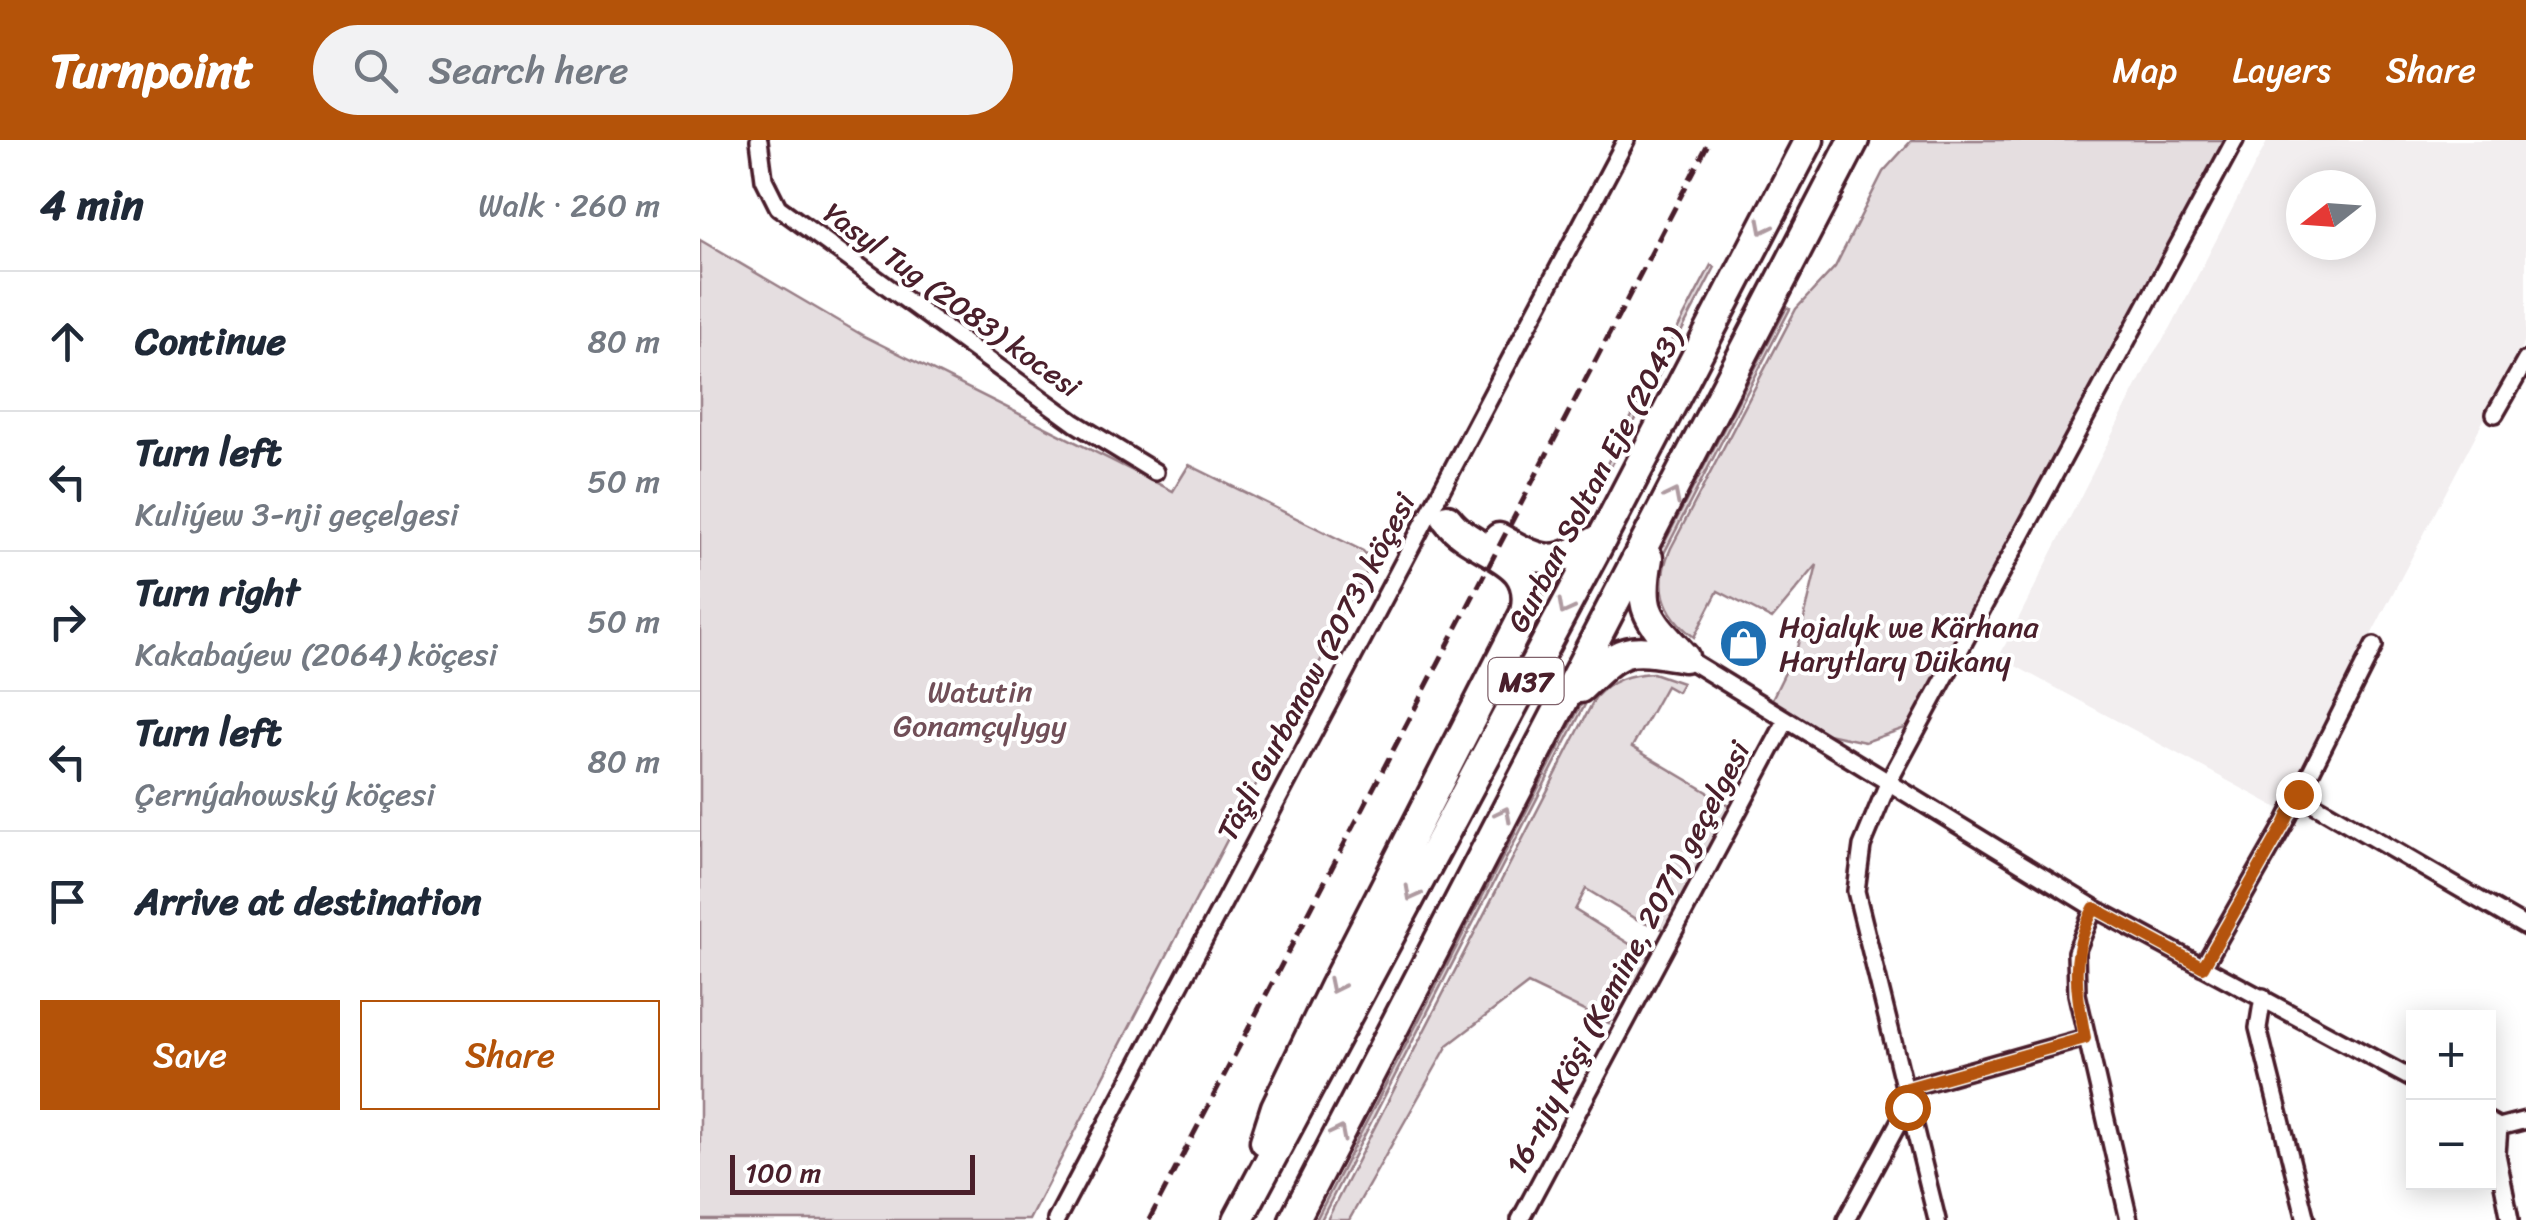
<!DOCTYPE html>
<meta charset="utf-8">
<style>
body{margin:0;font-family:Sriracha,sans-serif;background:#f2f2f3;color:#1f2937}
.controls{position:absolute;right:30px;bottom:30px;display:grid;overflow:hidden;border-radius:0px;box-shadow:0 5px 25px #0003}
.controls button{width:90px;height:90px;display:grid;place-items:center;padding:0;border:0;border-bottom:2px solid #e0e1e3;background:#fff;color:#1f2937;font:50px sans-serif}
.compass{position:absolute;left:1586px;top:30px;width:90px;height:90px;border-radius:50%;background:#fff;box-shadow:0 5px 25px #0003;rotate:253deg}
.scale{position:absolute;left:30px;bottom:25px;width:245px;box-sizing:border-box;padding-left:10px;border:5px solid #4a1f2b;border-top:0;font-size:28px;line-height:35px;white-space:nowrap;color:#4a1f2b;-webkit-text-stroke:8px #fff;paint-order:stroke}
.stop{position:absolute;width:30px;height:30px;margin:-22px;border:8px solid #b45309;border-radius:50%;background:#fff}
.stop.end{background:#b45309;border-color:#fff;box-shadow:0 2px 10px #0008}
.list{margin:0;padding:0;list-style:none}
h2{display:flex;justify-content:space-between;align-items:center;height:130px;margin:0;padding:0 40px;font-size:42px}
h2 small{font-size:32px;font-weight:400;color:#747a83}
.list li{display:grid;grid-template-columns:65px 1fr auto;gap:30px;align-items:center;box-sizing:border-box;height:140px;padding:0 40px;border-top:2px solid #e0e1e3}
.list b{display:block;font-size:38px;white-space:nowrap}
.list p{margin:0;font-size:32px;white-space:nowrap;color:#747a83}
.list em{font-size:32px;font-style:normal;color:#747a83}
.actions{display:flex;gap:20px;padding:30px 40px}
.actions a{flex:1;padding:22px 0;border:2px solid #b45309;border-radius:0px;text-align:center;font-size:35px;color:#b45309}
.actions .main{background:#b45309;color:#fff}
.icon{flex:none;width:55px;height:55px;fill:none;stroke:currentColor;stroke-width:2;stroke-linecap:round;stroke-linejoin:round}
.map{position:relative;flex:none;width:1826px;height:1080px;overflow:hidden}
header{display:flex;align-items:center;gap:60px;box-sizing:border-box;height:140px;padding:0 50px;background:#b45309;color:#fff}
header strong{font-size:48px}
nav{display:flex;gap:55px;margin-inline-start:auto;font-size:35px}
.search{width:700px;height:90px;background:#f2f2f3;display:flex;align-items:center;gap:25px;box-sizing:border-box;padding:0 35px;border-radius:55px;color:#747a83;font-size:38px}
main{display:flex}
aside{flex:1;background:#fff}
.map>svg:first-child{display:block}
.built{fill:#f2eeef;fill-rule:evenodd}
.green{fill:#e5dee0;stroke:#987e86;stroke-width:2.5}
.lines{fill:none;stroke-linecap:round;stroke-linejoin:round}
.minor-casing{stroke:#4a1f2b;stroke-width:22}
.trunk-casing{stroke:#4a1f2b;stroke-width:35}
.minor{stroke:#fff;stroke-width:15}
.trunk{stroke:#fff;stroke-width:28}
.rail{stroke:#4a1f2b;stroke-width:5;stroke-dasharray:15 8;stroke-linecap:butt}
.oneway{stroke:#ae9aa0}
.route{stroke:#b45309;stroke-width:12}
.labels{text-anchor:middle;stroke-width:8;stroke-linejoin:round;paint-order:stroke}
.shield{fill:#fff;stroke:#80626b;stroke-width:2.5}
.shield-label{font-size:28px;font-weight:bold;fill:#4a1f2b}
.street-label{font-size:30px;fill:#4a1f2b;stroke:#fff}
.poi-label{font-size:30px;fill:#4a1f2b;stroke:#fff;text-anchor:start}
.park-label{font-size:30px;fill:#714f58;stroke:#fff}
</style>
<header>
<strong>Turnpoint</strong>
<div class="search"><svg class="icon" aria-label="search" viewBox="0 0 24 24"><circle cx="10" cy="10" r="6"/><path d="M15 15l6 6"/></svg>Search here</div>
<nav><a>Map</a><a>Layers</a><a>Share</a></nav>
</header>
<main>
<aside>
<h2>4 min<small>Walk · 260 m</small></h2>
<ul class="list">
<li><svg class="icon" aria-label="ahead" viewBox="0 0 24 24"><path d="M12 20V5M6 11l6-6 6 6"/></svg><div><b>Continue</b></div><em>80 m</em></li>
<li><svg class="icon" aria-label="left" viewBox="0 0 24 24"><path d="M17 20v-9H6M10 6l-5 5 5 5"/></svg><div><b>Turn left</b><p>Kuliýew 3-nji geçelgesi</p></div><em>50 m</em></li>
<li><svg class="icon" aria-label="right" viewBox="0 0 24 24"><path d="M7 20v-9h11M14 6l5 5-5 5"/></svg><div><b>Turn right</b><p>Kakabaýew (2064) köçesi</p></div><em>50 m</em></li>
<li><svg class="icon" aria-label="left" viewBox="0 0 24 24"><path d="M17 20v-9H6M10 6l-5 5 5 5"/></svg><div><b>Turn left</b><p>Çernýahowský köçesi</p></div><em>80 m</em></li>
<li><svg class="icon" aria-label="arrive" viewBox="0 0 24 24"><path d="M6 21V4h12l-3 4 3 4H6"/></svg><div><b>Arrive at destination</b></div></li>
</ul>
<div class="actions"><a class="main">Save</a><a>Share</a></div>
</aside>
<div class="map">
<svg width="1826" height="1080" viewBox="0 0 1826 1080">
<rect width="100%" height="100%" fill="#fff"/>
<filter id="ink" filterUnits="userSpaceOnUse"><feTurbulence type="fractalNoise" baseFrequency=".01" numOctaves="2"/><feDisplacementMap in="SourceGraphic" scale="20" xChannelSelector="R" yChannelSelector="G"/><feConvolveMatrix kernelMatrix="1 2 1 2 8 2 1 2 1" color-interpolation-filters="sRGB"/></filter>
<g filter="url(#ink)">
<!-- built -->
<path class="built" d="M 1568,0 L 1826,0 L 1826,199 L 1580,669 L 1299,517 L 1453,214 L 1470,189 ZM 1601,45 L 1661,45 L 1661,105 L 1601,105 Z"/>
<!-- green -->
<path class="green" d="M 1212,0 L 1525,0 L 1208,587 L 1165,602 L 1128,594 L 1072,559 L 1097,508 L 1117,425 L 1072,479 L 1018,451 L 994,497 C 962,473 954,445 971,408 L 1096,169 L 1135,127 L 1183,32 Z
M 0,100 L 162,195 L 473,351 L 489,325 L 663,411 L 672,422 L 329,1080 L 0,1080 Z
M 1011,125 L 1015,127 L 880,386 L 876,383 Z
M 1087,167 L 1090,169 L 960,421 L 956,419 Z
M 953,533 L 982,543 L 977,552 L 966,546 L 932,607 L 1031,666 L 965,790 L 934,778 L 886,749 L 875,770 L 952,818 L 929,858 L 915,850 L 905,866 L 914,874 L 909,883 L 828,844 L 748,905 L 649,1080 L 627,1080 L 895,558 C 911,540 929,534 953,533 Z
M 887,553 L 890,555 L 621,1080 L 616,1080 Z"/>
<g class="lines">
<defs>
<path id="minor" d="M 59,0 L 64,39 L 78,67 L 375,283 L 455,332
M 1795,274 L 1826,220
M 984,517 L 1394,768 L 1714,940
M 1597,654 L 1826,787
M 1394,768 L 1376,812 L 1377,854 L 1429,1080
M 1503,827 L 1585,683 L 1674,506
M 1563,857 L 1558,888 L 1606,1080
M 1204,949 L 1385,898
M 1788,981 L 1799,987 L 1826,980
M 1799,987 L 1797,1014 L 1810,1080
M 356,1080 L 926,0
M 820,1080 L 1086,581
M 1146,1080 L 1207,967
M 1237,1080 L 1156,751 L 1162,706 L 1189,641 L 1535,0"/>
<path id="trunk" d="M 799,398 C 848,426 853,425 902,398
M 948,418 C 938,473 948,478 984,517
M 880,548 C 923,506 925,507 984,517
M 565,1001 L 576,967 L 634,847 L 825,473 C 838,413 775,417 747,379
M 538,1080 L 902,398 L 1109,0
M 594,1080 C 780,720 970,362 1154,0"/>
</defs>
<!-- minor casing -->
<use href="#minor" class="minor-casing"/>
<!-- trunk casing -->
<use href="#trunk" class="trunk-casing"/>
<!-- minor -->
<use href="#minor" class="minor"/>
<!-- trunk -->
<use href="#trunk" class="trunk"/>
<!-- rail -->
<path class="rail" d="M 449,1080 L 1010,0"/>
</g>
<!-- one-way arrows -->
<defs><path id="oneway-chevron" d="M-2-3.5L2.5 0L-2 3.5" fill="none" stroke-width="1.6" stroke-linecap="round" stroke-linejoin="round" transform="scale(2.5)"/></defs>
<g class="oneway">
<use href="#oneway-chevron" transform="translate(1064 87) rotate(117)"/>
<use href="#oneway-chevron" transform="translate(973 356) rotate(-63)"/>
<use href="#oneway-chevron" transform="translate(865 468) rotate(118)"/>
<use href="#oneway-chevron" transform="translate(804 674) rotate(-63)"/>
<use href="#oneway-chevron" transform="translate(712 754) rotate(118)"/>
<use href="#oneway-chevron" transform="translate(635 846) rotate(116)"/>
<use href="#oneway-chevron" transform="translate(639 993) rotate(-63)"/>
</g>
</g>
<g class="lines" filter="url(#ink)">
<!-- route -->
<path class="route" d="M 1207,967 L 1204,949 L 1385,898 C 1376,847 1369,816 1394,768 L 1503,827 L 1585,683 L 1598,654"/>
</g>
<!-- icons -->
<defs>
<symbol id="shop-disc" viewBox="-11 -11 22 22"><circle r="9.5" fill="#1f6fb2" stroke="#fff"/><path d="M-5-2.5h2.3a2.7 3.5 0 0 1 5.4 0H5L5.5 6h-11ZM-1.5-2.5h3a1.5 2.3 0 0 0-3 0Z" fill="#fff"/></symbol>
</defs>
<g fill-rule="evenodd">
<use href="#shop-disc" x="1016" y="476" width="55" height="55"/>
</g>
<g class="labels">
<!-- shield labels -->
<rect class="shield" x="788.5" y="518" width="75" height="46" rx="8"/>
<g class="shield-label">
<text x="826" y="551">M37</text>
</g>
<!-- street labels -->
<g class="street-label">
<text transform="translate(252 160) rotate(36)" y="10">Yasyl Tug (2083) kocesi</text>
<text transform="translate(895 340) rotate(-62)" y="10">Gurban Soltan Eje (2043)</text>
<text transform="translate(616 527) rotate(-62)" y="10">Täşli Gurbanow (2073) köçesi</text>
<text transform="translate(928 818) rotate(-62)" y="10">16-njy Köşi (Kemine, 2071) geçelgesi</text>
</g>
<!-- poi labels -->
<g class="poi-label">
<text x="1079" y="497">Hojalyk we Kärhana<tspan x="1079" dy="34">Harytlary Dükany</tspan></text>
</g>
<!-- park labels -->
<g class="park-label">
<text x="280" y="562">Watutin<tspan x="280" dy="34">Gonamçylygy</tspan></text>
</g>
</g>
</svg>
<div class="controls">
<button>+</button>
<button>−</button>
</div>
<svg class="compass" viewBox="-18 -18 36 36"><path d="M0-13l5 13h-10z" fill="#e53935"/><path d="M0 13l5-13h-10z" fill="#747a83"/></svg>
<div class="scale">100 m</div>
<div class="stop" style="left:1207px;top:967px"></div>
<div class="stop end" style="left:1598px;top:654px"></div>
</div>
</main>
